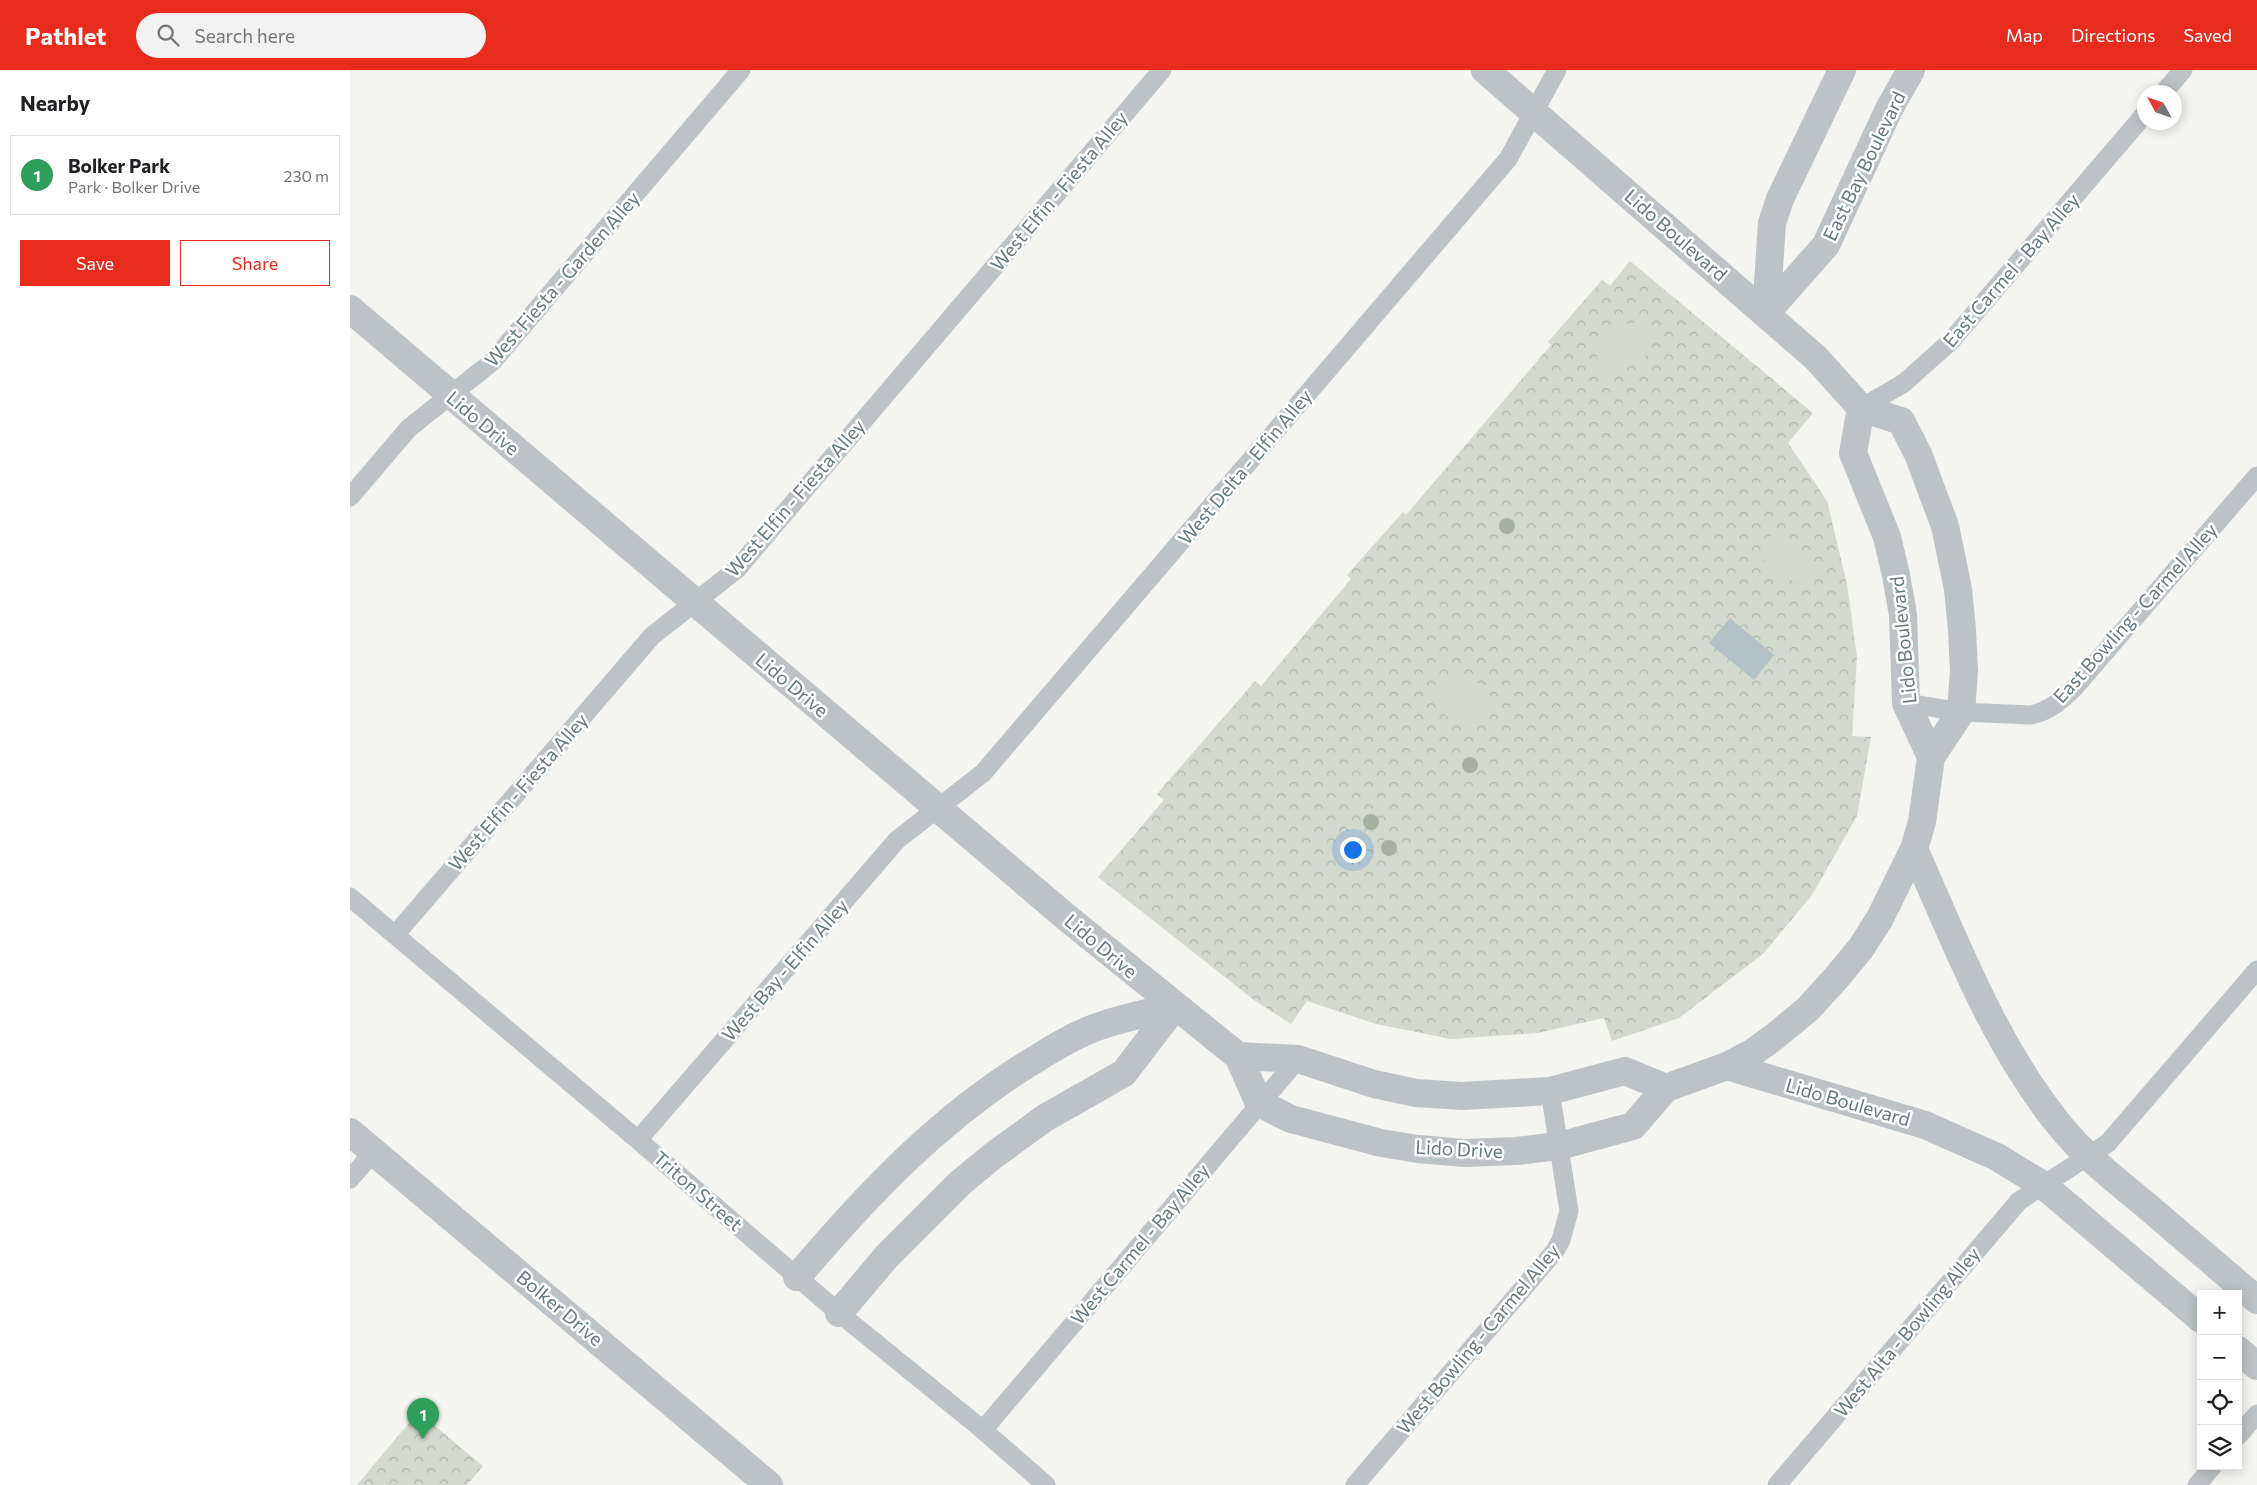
<!DOCTYPE html>
<meta charset="utf-8">
<style>
body{margin:0;font-family:Commissioner,sans-serif;background:#f2f2f2;color:#202124}
.controls{position:absolute;right:15px;bottom:15px;display:grid;overflow:hidden;border-radius:0px;box-shadow:0 2px 12px #0003}
.controls button{width:45px;height:45px;display:grid;place-items:center;padding:0;border:0;border-bottom:1px solid #e0e0e0;background:#fff;color:#202124;font:25px sans-serif}
.compass{position:absolute;left:1787px;top:15px;width:45px;height:45px;border-radius:50%;background:#fff;box-shadow:0 2px 12px #0003;rotate:310deg}
.you{position:absolute;left:1002px;top:779px;width:18px;height:18px;margin:-12px;border:4px solid #fff;border-radius:50%;background:#1a73e8;box-shadow:0 0 0 8px #1a73e833}
.badge{display:grid;place-items:center;width:32px;height:32px;border-radius:50%;background:#e72c1e;color:#fff;font-size:16px;font-weight:700}
.pin{position:absolute;translate:-50% -41px;filter:drop-shadow(0 1px 2px #0008)}
.pin::after{content:'';position:absolute;top:26px;width:18px;height:15px;background:inherit;clip-path:polygon(0 0,100% 0,50% 100%)}
.list{margin:0;padding:0;list-style:none}
h2{display:flex;justify-content:space-between;align-items:center;height:65px;margin:0;padding:0 20px;font-size:21px}
h2 small{font-size:16px;font-weight:400;color:#757577}
.list li{display:grid;grid-template-columns:32px 1fr auto;gap:15px;align-items:center;box-sizing:border-box;height:80px;margin:0 10px 10px;padding:0 10px;border:1px solid #e0e0e0;border-radius:0px}
.list b{display:block;font-size:19px;white-space:nowrap}
.list p{margin:0;font-size:16px;white-space:nowrap;color:#757577}
.list em{font-size:16px;font-style:normal;color:#757577}
.actions{display:flex;gap:10px;padding:15px 20px}
.actions a{flex:1;padding:11px 0;border:1px solid #e72c1e;border-radius:0px;text-align:center;font-size:18px;color:#e72c1e}
.actions .main{background:#e72c1e;color:#fff}
.icon{flex:none;width:28px;height:28px;fill:none;stroke:currentColor;stroke-width:2;stroke-linecap:round;stroke-linejoin:round}
.map{position:relative;flex:none;width:1907px;height:1415px;overflow:hidden}
header{display:flex;align-items:center;gap:30px;box-sizing:border-box;height:70px;padding:0 25px;background:#e72c1e;color:#fff}
header strong{font-size:24px}
nav{display:flex;gap:28px;margin-inline-start:auto;font-size:18px}
.search{width:350px;height:45px;background:#f2f2f2;display:flex;align-items:center;gap:12px;box-sizing:border-box;padding:0 18px;border-radius:28px;color:#757577;font-size:19px}
main{display:flex}
aside{flex:1;background:#fff}
.map>svg:first-child{display:block}
.park{fill:url(#park-crowns)}
.pitch{fill:#d4d9cf}
.water{fill:#b3c3c5}
.lines{fill:none;stroke-linecap:round;stroke-linejoin:round}
.service{stroke:#bcc2c5;stroke-width:19}
.minor{stroke:#bcc2c5;stroke-width:28}
.tree{fill:#a8b0a1}
.labels{text-anchor:middle;stroke-width:5;stroke-linejoin:round;paint-order:stroke}
.street-label{font-size:19px;fill:#627982;stroke:#fff}
</style>
<header>
<strong>Pathlet</strong>
<div class="search"><svg class="icon" aria-label="search" viewBox="0 0 24 24"><circle cx="10" cy="10" r="6"/><path d="M15 15l6 6"/></svg>Search here</div>
<nav><a>Map</a><a>Directions</a><a>Saved</a></nav>
</header>
<main>
<aside>
<h2>Nearby<small></small></h2>
<ul class="list">
<li><span class="badge" style="background:#2e9e5b">1</span><div><b>Bolker Park</b><p>Park · Bolker Drive</p></div><em>230 m</em></li>
</ul>
<div class="actions"><a class="main">Save</a><a>Share</a></div>
</aside>
<div class="map">
<svg width="1907" height="1415" viewBox="0 0 1907 1415">
<defs>
<pattern id="park-crowns" width="20" height="18" patternUnits="userSpaceOnUse" patternTransform="scale(1.25)"><rect width="20" height="18" fill="#d4d9cf"/><path d="M2 6a3 3 0 1 1 6 0M12 15a3 3 0 1 1 6 0" fill="none" stroke="#afb5ad"/></pattern>
</defs>
<rect width="100%" height="100%" fill="#f4f4f0"/>
<!-- park -->
<path class="park" d="M 1280,191 L 1463,343 L 1438,373 L 1477,431 L 1497,514 L 1507,587 L 1502,666 L 1521,667 L 1507,746 L 1462,825 L 1413,884 L 1329,948 L 1262,971 L 1254,948 L 1187,963 L 1101,969 L 1026,954 L 957,931 L 941,954 L 904,930 L 748,807 L 814,730 L 807,724 L 905,611 L 911,616 L 1001,509 L 997,505 L 1053,442 L 1056,445 L 1201,275 L 1198,272 L 1252,210 L 1260,216 Z
M 68,1342 L 133,1396 L 117,1415 L 7,1415 Z"/>
<!-- pitch -->
<path class="pitch" d="M 1287,252 L 1299,262 L 1300,278 L 1292,291 L 1264,303 L 1250,299 L 1246,283 C 1258,264 1263,255 1287,252 Z
M 1425,462 C 1445,466 1454,483 1464,500 L 1462,510 L 1451,515 C 1428,504 1395,488 1425,462 Z
M 1118,605 L 1137,620 L 1145,636 C 1136,657 1123,665 1103,650 C 1100,648 1095,646 1094,643 C 1091,638 1090,629 1088,624 L 1094,609 Z"/>
<!-- water -->
<path class="water" d="M 1380,548 L 1424,585 L 1404,610 L 1359,573 Z"/>
<g class="lines">
<!-- service -->
<path class="service" d="M 1814,22 L 1833,0
M 1511,338 L 1554,313 L 1601,271 L 1794,45
M 0,427 L 59,358 L 142,292 L 391,0
M 1556,633 L 1611,642 L 1680,645 C 1698,642 1711,631 1724,618 L 1907,406
M 0,827 L 288,1070 L 489,1243 L 633,1360 L 696,1415
M 45,865 L 302,566 L 387,499 L 812,0
M 288,1070 L 547,770 L 633,703 L 1158,89 L 1207,0
M 0,1109 L 24,1081
M 633,1360 L 948,989
M 1888,1366 L 1907,1344
M 1005,1415 L 1205,1181 L 1211,1170 L 1219,1141 L 1200,1021
M 1427,1415 L 1669,1131 L 1758,1073 L 1907,900
M 1847,1415 L 1863,1396"/>
<!-- minor -->
<path class="minor" d="M 0,239 L 716,847 L 888,986 L 909,1033 L 941,1049 L 1031,1073 L 1068,1079 L 1114,1083 L 1167,1081 L 1209,1076 L 1283,1056 L 1316,1018 L 1377,996 L 1402,983 L 1424,967 L 1458,939 L 1487,907 L 1511,878 L 1530,848 L 1564,779 L 1572,752 L 1581,687 L 1611,642 L 1614,601 L 1612,560 L 1608,519 L 1595,456 L 1568,384 L 1551,351 L 1511,338 L 1466,288 L 1135,0
M 1416,243 L 1476,175 L 1539,39 L 1561,0
M 1416,243 L 1422,153 L 1430,129 L 1492,0
M 1511,338 L 1503,383 L 1537,467 L 1546,505 L 1553,545 L 1556,633 L 1581,687
M 1564,779 C 1607,875 1644,975 1711,1057 C 1734,1085 1763,1108 1791,1131 C 1830,1164 1868,1197 1907,1230
M 888,986 L 948,989 L 1024,1014 L 1066,1023 L 1112,1026 L 1200,1021 L 1275,1001 L 1316,1018
M 1377,996 L 1575,1055 L 1647,1087 L 1693,1115 L 1851,1249
M 0,1062 L 419,1415
M 447,1207 C 516,1126 589,1048 681,992 C 699,981 717,969 737,961 C 764,949 796,944 825,936
M 489,1243 L 537,1186 L 610,1113 L 644,1085 L 695,1048 L 774,1003 L 825,936
M 1888,1280 L 1907,1296"/>
</g>
<!-- trees -->
<g class="tree">
<circle cx="1157" cy="456" r="8"/>
<circle cx="1120" cy="695" r="8"/>
<circle cx="1021" cy="752" r="8"/>
<circle cx="1039" cy="778" r="8"/>
</g>
<g class="labels">
<!-- street labels -->
<g class="street-label">
<text transform="translate(1514 96) rotate(-64)" y="7">East Bay Boulevard</text>
<text transform="translate(709 121) rotate(-50)" y="7">West Elfin - Fiesta Alley</text>
<text transform="translate(1326 165) rotate(41)" y="7">Lido Boulevard</text>
<text transform="translate(1661 200) rotate(-49)" y="7">East Carmel - Bay Alley</text>
<text transform="translate(212 209) rotate(-49)" y="7">West Fiesta - Garden Alley</text>
<text transform="translate(133 353) rotate(40)" y="7">Lido Drive</text>
<text transform="translate(895 397) rotate(-50)" y="7">West Delta - Elfin Alley</text>
<text transform="translate(445 428) rotate(-49)" y="7">West Elfin - Fiesta Alley</text>
<text transform="translate(1785 543) rotate(-48)" y="7">East Bowling - Carmel Alley</text>
<text transform="translate(1553 570) rotate(-96)" y="7">Lido Boulevard</text>
<text transform="translate(442 615) rotate(40)" y="7">Lido Drive</text>
<text transform="translate(168 722) rotate(-49)" y="7">West Elfin - Fiesta Alley</text>
<text transform="translate(751 876) rotate(40)" y="7">Lido Drive</text>
<text transform="translate(435 900) rotate(-49)" y="7">West Bay - Elfin Alley</text>
<text transform="translate(1498 1032) rotate(16)" y="7">Lido Boulevard</text>
<text transform="translate(1109 1079) rotate(3)" y="7">Lido Drive</text>
<text transform="translate(348 1121) rotate(41)" y="7">Triton Street</text>
<text transform="translate(790 1174) rotate(-50)" y="7">West Carmel - Bay Alley</text>
<text transform="translate(210 1238) rotate(40)" y="7">Bolker Drive</text>
<text transform="translate(1557 1262) rotate(-50)" y="7">West Alta - Bowling Alley</text>
<text transform="translate(1128 1269) rotate(-50)" y="7">West Bowling - Carmel Alley</text>
</g>
</g>
</svg>
<div class="controls">
<button>+</button>
<button>−</button>
<button><svg class="icon" aria-label="locate" viewBox="0 0 24 24"><circle cx="12" cy="12" r="6"/><path d="M12 2v4M12 18v4M2 12h4M18 12h4"/></svg></button>
<button><svg class="icon" aria-label="layers" viewBox="0 0 24 24"><path d="M12 4l9 5-9 5-9-5zM3 14l9 5 9-5"/></svg></button>
</div>
<svg class="compass" viewBox="-18 -18 36 36"><path d="M0-13l5 13h-10z" fill="#e53935"/><path d="M0 13l5-13h-10z" fill="#757577"/></svg>
<div class="you"></div>
<div class="pin badge" style="left:73px;top:1369px;background:#2e9e5b">1</div>
</div>
</main>
